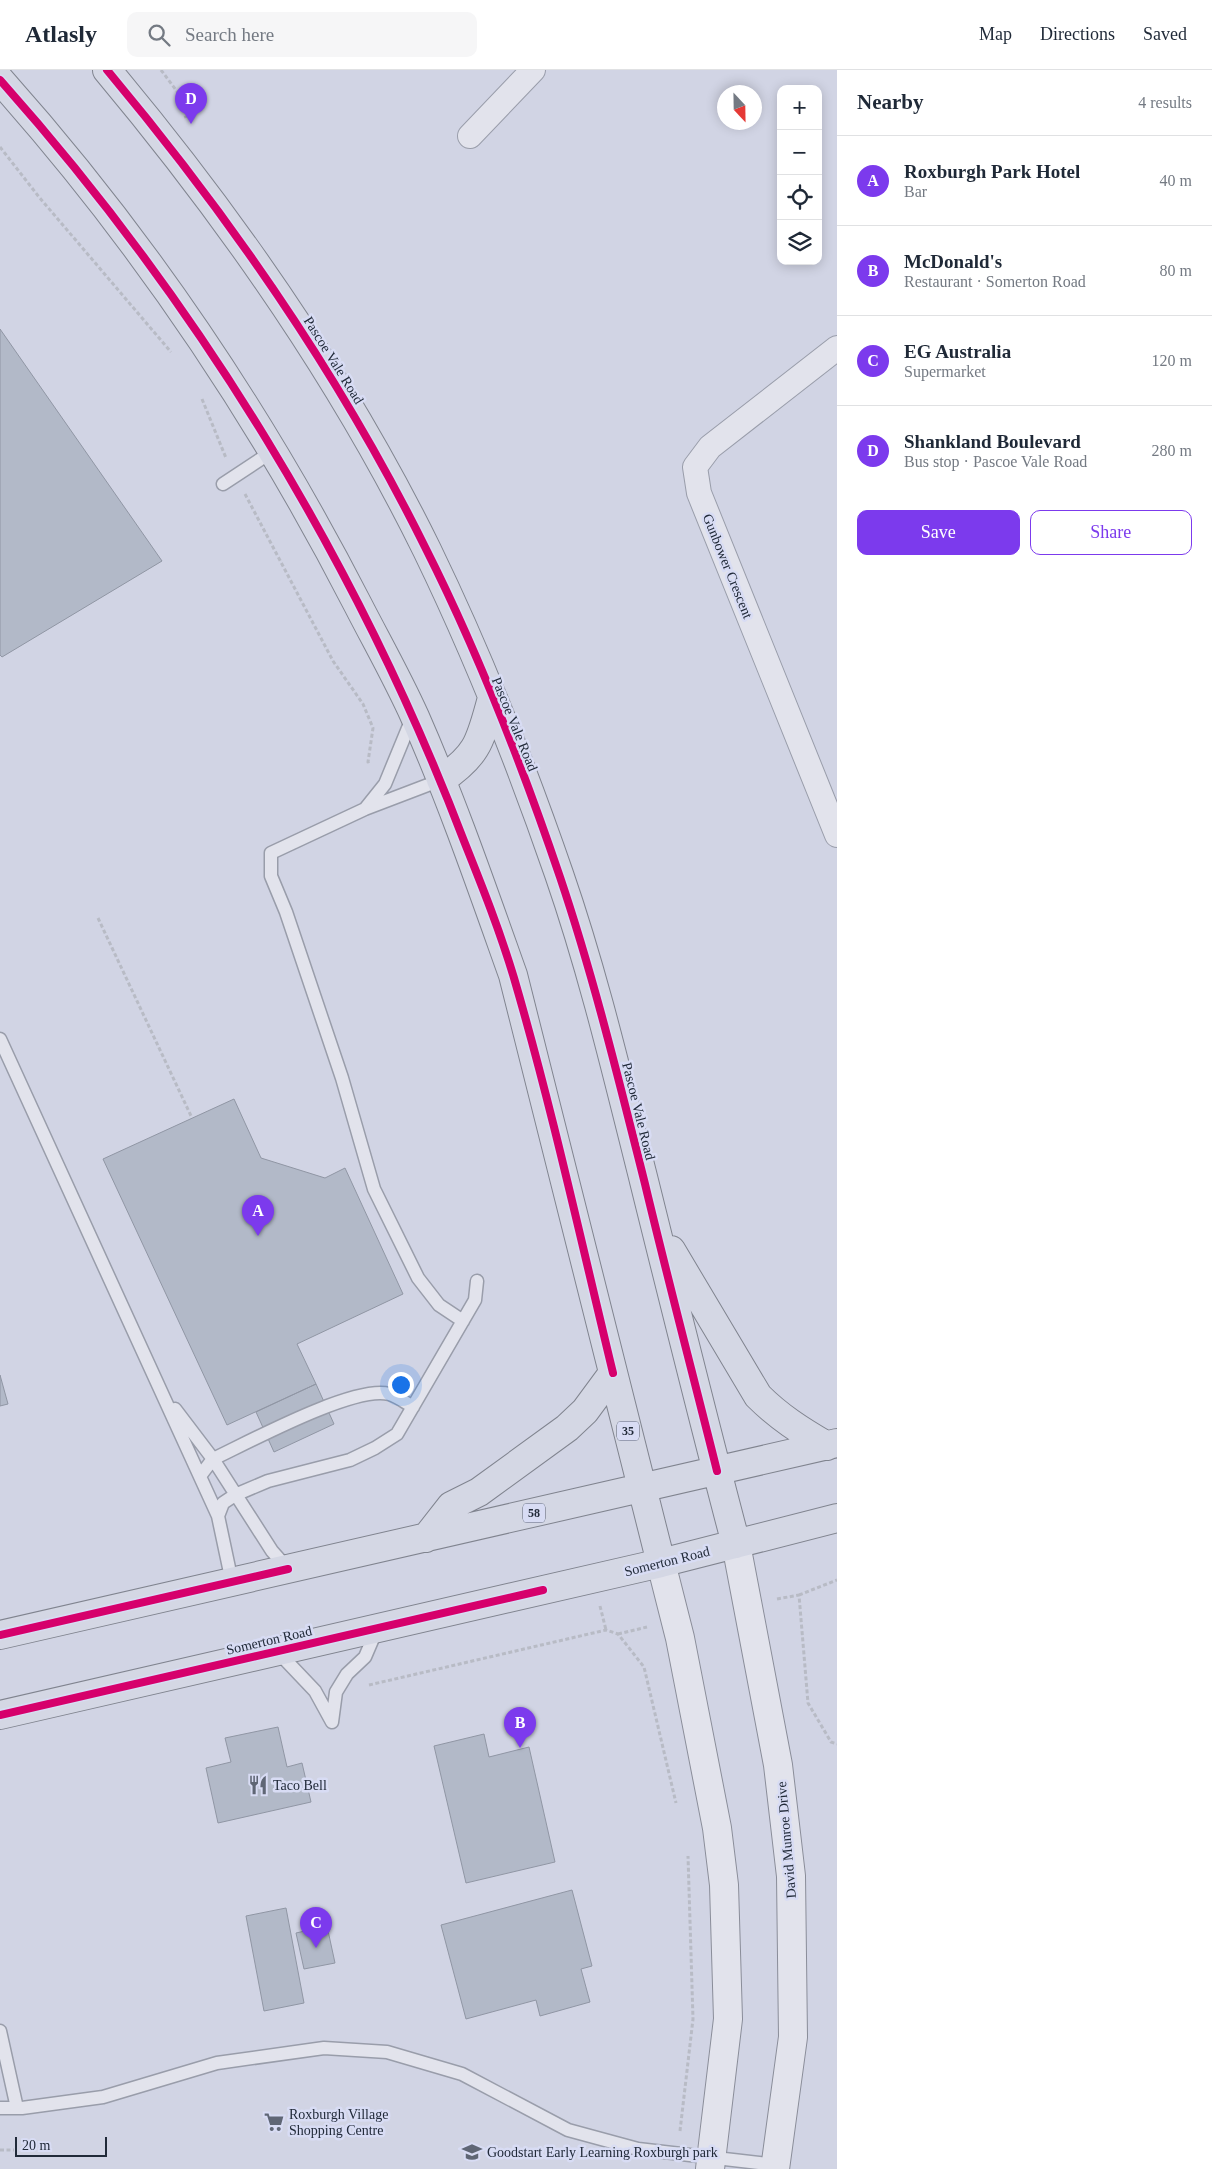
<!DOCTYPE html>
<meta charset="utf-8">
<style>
body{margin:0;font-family:Georgia,serif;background:#f6f6f7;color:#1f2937}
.controls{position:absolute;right:15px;top:15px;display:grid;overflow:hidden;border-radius:10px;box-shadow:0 2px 12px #0003}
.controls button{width:45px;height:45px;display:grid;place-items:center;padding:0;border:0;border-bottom:1px solid #e0e1e3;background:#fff;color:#1f2937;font:25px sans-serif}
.compass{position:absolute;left:717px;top:15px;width:45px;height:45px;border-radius:50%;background:#fff;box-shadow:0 2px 12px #0003;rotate:158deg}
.scale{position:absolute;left:15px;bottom:12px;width:92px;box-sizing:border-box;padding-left:5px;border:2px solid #212a39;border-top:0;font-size:14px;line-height:18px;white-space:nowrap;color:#212a39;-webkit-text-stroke:4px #d8dcf4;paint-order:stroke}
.you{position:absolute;left:400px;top:1314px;width:18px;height:18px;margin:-12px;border:4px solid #fff;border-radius:50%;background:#1a73e8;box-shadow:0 0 0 8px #1a73e833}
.badge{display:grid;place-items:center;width:32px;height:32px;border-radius:50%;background:#7c3aed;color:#fff;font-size:16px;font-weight:700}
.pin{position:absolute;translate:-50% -41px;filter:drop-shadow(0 1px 2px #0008)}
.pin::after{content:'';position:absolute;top:26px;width:18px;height:15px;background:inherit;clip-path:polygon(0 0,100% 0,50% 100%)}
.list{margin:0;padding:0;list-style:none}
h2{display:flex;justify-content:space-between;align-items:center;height:65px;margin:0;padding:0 20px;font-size:21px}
h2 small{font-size:16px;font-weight:400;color:#747a83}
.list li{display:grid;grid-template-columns:32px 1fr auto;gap:15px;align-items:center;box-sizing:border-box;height:90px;padding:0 20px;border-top:1px solid #e0e1e3}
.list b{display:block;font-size:19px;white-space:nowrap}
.list p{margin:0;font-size:16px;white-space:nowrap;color:#747a83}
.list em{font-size:16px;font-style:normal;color:#747a83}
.actions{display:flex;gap:10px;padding:15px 20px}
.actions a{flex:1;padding:11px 0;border:1px solid #7c3aed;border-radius:10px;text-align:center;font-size:18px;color:#7c3aed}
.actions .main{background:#7c3aed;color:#fff}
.icon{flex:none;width:28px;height:28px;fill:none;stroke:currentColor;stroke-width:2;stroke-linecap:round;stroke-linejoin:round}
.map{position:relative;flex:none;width:837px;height:2099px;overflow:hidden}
header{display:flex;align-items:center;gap:30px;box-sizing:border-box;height:70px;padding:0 25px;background:#fff;border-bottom:1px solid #e0e1e3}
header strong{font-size:24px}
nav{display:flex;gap:28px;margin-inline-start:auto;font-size:18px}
.search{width:350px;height:45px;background:#f6f6f7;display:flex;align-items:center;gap:12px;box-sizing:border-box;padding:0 18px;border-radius:10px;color:#747a83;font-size:19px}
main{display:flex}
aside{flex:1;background:#fff}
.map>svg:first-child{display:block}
.building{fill:#b2b9c8;stroke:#9096a4}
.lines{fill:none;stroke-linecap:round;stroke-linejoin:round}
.lane-casing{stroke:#999daa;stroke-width:15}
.street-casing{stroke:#999daa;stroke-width:26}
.secondary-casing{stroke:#8a8d99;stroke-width:30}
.primary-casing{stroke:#80848f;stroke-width:30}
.path{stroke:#b8bbc5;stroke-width:3;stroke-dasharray:4 2.5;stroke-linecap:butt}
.lane{stroke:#e2e3ec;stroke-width:12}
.street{stroke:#e2e3ec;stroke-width:24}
.secondary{stroke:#e2e3ec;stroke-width:28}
.primary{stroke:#d4d7e4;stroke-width:28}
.cycleway-casing{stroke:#d8dcf4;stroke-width:11}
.cycleway{stroke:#d6006c;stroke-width:8}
.labels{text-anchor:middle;stroke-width:5;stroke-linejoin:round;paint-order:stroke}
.shield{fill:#d8dcf4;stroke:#585f71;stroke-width:1}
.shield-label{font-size:12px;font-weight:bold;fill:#212a39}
.street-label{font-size:14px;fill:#212a39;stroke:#d8dcf4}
.poi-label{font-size:14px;fill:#212a39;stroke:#d8dcf4;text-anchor:start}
</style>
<header>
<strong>Atlasly</strong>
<div class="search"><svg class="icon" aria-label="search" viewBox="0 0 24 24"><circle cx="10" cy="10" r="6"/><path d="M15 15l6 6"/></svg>Search here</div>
<nav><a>Map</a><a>Directions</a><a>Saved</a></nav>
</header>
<main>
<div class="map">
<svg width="837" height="2099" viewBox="0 0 837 2099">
<rect width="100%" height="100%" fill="#d1d4e4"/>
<!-- building -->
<path class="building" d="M 0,259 L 162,491 L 2,587 L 0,585 Z
M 234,1029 L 261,1088 L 325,1108 L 345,1098 L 403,1224 L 297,1274 L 316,1314 L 227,1355 L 103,1089 Z
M 0,1305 L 8,1334 L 0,1336 Z
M 316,1314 L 334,1354 L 274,1382 L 256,1342 Z
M 278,1657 L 287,1697 L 302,1693 L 311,1732 L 218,1753 L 206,1698 L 231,1692 L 225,1668 Z
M 484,1664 L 489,1687 L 529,1677 L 555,1792 L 466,1813 L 434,1676 Z
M 572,1820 L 592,1896 L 581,1899 L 590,1932 L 540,1946 L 536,1930 L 466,1949 L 441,1855 Z
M 286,1838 L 304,1933 L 264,1941 L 246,1846 Z
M 327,1856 L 335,1893 L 304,1899 L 296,1863 Z"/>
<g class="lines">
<defs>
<path id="lane" d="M 223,414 L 273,381
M 441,710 L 365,739 L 271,783 L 271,806 L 286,842 L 342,1008 L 374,1119 L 418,1208 L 439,1235 L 463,1251
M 365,739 L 385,714 L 413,646
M 0,969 L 218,1446 L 232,1512
M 175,1339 L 213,1389 L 272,1481 L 288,1499
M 200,1406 L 213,1389 C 249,1372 354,1315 389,1324 C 397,1326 406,1333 413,1337
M 218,1446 L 223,1433 L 235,1425 L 268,1411 L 350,1390 L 375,1378 L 397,1364 L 475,1230 L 477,1211
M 277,1581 L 315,1621 L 332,1652
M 332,1652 L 336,1622 L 347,1604 L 365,1587 L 377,1559
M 0,1961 L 17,2038
M 0,2038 L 22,2038 L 103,2027 L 217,1993 L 324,1978 L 387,1982 L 462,2004 L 568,2060 L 638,2079 L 776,2095"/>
<path id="street" d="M 470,66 L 533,0
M 837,278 L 710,377 L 695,397 L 699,423 L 837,765"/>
<path id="secondary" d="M 736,1474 L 778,1695 L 791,1806 L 793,1967 L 775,2099
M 661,1493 L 680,1568 L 717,1758 L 724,1815 L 728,1949 L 710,2099"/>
<path id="primary" d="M 107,0 C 230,147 342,307 427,480 C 478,585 521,694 559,804 C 594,905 618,1008 644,1111 C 674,1232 704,1353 736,1474
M 0,10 C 141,168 261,346 358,535 C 377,572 398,609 415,647 C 452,731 482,818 513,905 L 661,1493
M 441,710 C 479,684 480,671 492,628
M 671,1180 L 758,1326 C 779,1347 801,1361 827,1376
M 426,1468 L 451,1436 L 479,1422 L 567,1358 L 585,1341 L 613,1303
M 0,1565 L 837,1373
M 0,1645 L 661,1493 L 837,1448"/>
</defs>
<!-- lane casing -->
<use href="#lane" class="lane-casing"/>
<!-- street casing -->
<use href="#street" class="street-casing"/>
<!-- secondary casing -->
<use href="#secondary" class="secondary-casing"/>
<!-- primary casing -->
<use href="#primary" class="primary-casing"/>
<!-- path -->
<path class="path" d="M 161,0 L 191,40 L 185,45 L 186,48
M 0,77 L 39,127 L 171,282
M 202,329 L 226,388
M 245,424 L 333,591 L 363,634 L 373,658 L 368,692 L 370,691
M 98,848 L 192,1048
M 799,1525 L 837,1510
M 777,1529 L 799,1525 L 808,1633 L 831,1672 L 837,1674
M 600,1536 L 606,1560
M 618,1564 L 647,1557
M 369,1615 L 606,1560 L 618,1564 L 644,1597 L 676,1733
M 680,2061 L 693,1949 L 688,1786
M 0,2080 L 14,2080"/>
<!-- lane -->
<use href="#lane" class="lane"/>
<!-- street -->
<use href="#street" class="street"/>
<!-- secondary -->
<use href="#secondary" class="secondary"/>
<!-- primary -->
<use href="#primary" class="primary"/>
<defs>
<path id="cycleway" d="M 107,0 C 230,147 340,305 425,477 C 477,580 523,698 560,807 C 594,908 619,1011 645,1114 C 668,1210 693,1305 717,1401
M 0,10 C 198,232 358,493 464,771 C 482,816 500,861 514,908 C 552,1038 581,1171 613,1303
M 0,1565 L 288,1499
M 0,1645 L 543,1520"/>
</defs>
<!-- cycleway casing -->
<use href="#cycleway" class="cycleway-casing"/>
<!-- cycleway -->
<use href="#cycleway" class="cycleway"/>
</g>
<!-- icons -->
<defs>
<symbol id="restaurant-bare" viewBox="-9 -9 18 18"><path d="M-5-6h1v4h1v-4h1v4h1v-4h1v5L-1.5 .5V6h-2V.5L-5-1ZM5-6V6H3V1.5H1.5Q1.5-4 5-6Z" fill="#5f6675" stroke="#d8dcf4" stroke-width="2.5" paint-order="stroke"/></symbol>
<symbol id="supermarket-bare" viewBox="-9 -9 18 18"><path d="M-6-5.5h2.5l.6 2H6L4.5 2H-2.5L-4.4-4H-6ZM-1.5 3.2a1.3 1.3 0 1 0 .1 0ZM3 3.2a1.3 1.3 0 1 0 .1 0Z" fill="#5f6675" stroke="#d8dcf4" stroke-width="2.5" paint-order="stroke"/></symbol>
<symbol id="school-bare" viewBox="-9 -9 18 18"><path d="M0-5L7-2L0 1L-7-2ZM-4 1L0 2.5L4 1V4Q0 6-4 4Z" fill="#5f6675" stroke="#d8dcf4" stroke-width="2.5" paint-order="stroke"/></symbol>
</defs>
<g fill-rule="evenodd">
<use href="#restaurant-bare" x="244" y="1701" width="28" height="28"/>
<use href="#supermarket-bare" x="260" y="2038" width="28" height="28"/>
<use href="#school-bare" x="458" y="2068" width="28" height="28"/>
</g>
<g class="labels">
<!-- shield labels -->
<g class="shield">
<rect x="617" y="1351.5" width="22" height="19" rx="4"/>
<rect x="523" y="1433.5" width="22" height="19" rx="4"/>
</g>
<g class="shield-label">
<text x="628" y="1365">35</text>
<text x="534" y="1447">58</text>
</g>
<!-- street labels -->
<g class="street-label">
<text transform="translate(334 290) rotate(58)" y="5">Pascoe Vale Road</text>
<text transform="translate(728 496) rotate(68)" y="5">Gunbower Crescent</text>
<text transform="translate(515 654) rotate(68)" y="5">Pascoe Vale Road</text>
<text transform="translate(639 1041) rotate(76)" y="5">Pascoe Vale Road</text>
<text transform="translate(667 1491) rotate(-14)" y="5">Somerton Road</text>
<text transform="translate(269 1570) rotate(-13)" y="5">Somerton Road</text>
<text transform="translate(786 1770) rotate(-95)" y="5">David Munroe Drive</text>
</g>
<!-- poi labels -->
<g class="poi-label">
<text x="273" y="1720">Taco Bell</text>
<text x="289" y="2049">Roxburgh Village<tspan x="289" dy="16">Shopping Centre</tspan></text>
<text x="487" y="2087">Goodstart Early Learning Roxburgh park</text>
</g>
</g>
</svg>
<div class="controls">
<button>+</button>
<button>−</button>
<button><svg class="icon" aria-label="locate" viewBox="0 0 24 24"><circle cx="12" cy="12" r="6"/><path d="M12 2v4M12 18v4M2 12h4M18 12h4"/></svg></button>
<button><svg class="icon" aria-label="layers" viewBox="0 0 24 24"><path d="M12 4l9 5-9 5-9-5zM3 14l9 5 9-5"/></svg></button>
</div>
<svg class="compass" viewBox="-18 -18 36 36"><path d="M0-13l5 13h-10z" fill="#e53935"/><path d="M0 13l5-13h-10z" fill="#747a83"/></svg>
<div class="scale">20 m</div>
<div class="you"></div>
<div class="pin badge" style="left:258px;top:1166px">A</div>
<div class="pin badge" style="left:520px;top:1678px">B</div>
<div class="pin badge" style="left:316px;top:1878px">C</div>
<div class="pin badge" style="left:191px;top:54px">D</div>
</div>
<aside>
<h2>Nearby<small>4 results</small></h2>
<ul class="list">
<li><span class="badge">A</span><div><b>Roxburgh Park Hotel</b><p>Bar</p></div><em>40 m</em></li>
<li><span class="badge">B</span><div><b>McDonald's</b><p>Restaurant · Somerton Road</p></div><em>80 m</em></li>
<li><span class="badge">C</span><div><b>EG Australia</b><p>Supermarket</p></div><em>120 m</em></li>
<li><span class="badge">D</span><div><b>Shankland Boulevard</b><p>Bus stop · Pascoe Vale Road</p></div><em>280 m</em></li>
</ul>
<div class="actions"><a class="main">Save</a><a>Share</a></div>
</aside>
</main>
